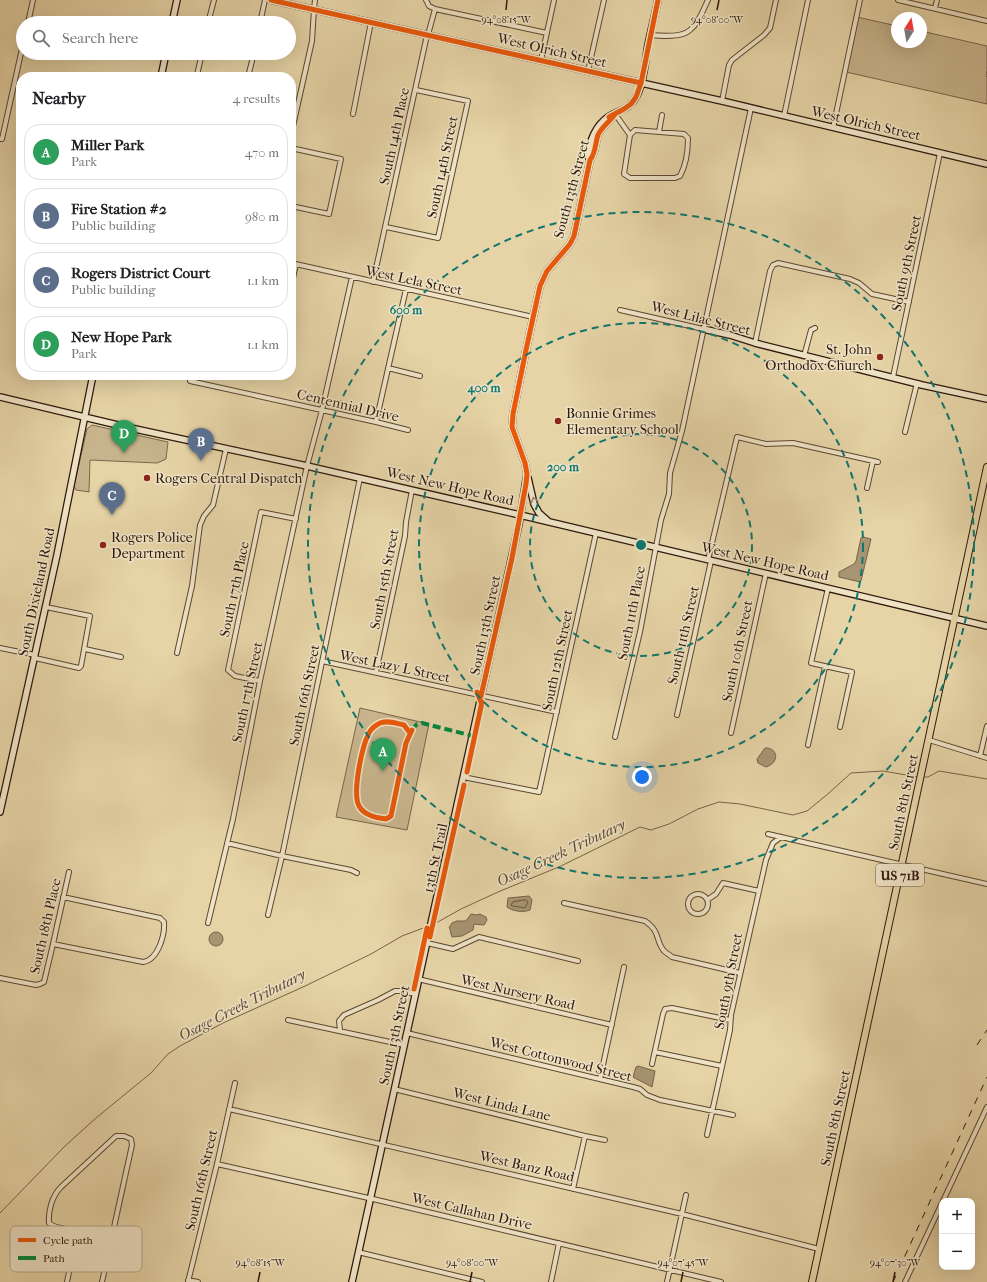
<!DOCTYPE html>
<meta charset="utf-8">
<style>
body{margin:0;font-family:"IM FELL French Canon",serif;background:#f6f6f6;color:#202124}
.controls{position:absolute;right:12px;bottom:12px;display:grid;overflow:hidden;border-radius:8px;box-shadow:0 4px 16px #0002}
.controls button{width:36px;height:36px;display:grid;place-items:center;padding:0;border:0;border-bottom:1px solid #e0e0e0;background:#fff;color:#202124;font:20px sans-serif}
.compass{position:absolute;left:891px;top:12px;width:36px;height:36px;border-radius:50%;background:#fff;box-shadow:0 4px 16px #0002;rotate:11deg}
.you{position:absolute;left:642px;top:777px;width:14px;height:14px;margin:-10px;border:3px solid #fff;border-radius:50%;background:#1a73e8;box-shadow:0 0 0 6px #1a73e833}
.badge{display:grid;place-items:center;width:26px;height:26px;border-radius:50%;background:#0f766e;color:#fff;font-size:13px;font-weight:700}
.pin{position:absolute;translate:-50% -33px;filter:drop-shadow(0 1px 2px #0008)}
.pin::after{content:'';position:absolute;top:21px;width:14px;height:12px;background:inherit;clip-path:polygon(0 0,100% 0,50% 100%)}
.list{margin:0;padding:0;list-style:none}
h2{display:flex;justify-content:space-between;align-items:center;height:52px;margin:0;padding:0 16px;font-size:17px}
h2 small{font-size:13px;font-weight:400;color:#757577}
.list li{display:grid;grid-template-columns:26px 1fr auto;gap:12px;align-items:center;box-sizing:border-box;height:56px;margin:0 8px 8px;padding:0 8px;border:1px solid #e0e0e0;border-radius:16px}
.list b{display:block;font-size:15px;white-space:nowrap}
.list p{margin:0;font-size:13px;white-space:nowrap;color:#757577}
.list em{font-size:13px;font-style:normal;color:#757577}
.icon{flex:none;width:22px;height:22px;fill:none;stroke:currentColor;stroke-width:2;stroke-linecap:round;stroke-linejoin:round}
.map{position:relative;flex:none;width:987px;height:1282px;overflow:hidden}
.search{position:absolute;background:#fff;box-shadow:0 4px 16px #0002;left:16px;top:16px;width:280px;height:44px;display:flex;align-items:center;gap:10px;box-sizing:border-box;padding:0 14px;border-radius:22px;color:#757577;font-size:15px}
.panel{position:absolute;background:#fff;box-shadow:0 4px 16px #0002;left:16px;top:72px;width:280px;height:308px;border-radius:16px}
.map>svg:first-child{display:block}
.green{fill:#c7b48c;stroke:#7a664b}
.water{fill:#a79472;stroke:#766248}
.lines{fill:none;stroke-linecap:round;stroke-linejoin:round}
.shore{stroke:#6a563e;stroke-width:1}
.stream{stroke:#766248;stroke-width:1}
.street-casing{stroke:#5b4731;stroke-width:6}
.secondary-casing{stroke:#2d180a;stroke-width:8}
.primary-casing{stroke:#2d180a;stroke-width:8}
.street{stroke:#efe3c6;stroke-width:4}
.secondary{stroke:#efe3c6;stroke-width:5.5}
.primary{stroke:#e6d4a7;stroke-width:6}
.rail{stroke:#2d180a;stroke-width:1;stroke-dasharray:7 7;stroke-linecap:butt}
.quiet{stroke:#00873e;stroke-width:4;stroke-dasharray:8 4;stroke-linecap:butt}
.cycleway-casing{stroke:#efe3c6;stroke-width:8}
.cycleway{stroke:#e8590c;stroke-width:5}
.oneway{stroke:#988871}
.ticks{fill:none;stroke:#2d180a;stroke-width:1.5}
.ring{fill:none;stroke:#0f766e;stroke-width:2;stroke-dasharray:7 5}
.poi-dot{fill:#8f2418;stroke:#efe3c6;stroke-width:1.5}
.labels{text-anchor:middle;stroke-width:3;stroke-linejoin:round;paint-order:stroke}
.shield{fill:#efe3c6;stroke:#675542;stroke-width:1}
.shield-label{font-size:13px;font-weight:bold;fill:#2d180a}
.street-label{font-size:14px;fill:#2d180a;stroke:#efe3c6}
.poi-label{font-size:14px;fill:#2d180a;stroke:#efe3c6;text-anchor:start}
.water-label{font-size:15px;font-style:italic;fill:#5e4a34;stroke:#efe3c6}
.key{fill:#efe3c6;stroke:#b5a68e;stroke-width:1}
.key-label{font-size:11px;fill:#2d180a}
.ticks-label{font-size:10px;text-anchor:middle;fill:#2d180a;stroke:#efe3c6;stroke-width:3;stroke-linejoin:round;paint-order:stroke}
.centre{fill:#0f766e;stroke:#efe3c6;stroke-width:2}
.ring-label{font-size:12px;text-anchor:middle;font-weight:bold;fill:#0f766e;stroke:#efe3c6;stroke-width:3;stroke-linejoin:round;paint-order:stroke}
</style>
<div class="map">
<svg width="987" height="1282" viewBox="0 0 987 1282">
<rect width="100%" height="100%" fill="#e6d4a7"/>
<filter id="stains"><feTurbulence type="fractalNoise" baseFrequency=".005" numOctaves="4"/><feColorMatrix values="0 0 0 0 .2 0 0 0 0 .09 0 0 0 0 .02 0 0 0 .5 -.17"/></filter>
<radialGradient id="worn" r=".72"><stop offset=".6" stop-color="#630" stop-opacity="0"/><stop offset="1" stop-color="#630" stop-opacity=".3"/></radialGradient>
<!-- green -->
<path class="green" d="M 857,17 L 897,26 L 897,42 L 921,42 L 921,31 L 987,46 L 987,70 L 986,76 L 987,77 L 987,104 L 846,72 Z
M 92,425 L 168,442 L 166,459 L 157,463 L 90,460 L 89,492 L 76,490 L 74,486 L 87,429 Z
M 360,708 L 429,724 L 407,830 L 336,817 Z"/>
<!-- water -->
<path class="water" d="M 863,537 L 871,539 L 861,581 L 860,582 L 839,577 L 839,572 L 854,564 L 856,561 L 861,538 Z
M 765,748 C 777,747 781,762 766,767 L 758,763 L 757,759 Z
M 529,896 L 532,900 L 530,910 C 523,913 512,911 507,907 L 508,898 Z
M 471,914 L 476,915 L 480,914 L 486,917 L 487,920 L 484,925 L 474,924 L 473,930 L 462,936 L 452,937 L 451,934 L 450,929 L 449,928 L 452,923 L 457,921 L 466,921 Z
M209 939a7 7 0 1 1 14 0a7 7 0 1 1-14 0Z
M 638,1066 L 655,1071 L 652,1087 L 633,1077 L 636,1067 Z"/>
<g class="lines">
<!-- shore -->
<path class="shore" d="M 526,900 L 528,902 L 525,908 L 513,906 L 511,905 L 513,902 Z"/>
<!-- stream -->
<path class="stream" d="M 922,777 L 928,777 L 939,771 L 987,779
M 436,923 L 461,909 L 498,892 L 561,866 L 640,827 L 651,830 L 669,824 L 698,809 L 719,802 L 740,804 L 793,815 L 807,811 L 829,793 L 851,773 L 883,771 L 918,777
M 0,1213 L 65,1146 L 96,1118 L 151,1073 L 168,1054 L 180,1046 L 223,1023 L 303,987 L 371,954 L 402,936 L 426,927"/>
<defs>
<path id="street" d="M 898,0 L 987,21
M 935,8 L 937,0
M 435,9 L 547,33
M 28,23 L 33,0
M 208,23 L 214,0
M 260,23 L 265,0
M 650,35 C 661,36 682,38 690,30 C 699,23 703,10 708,0
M 541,60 L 554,0
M 588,71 L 604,0
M 197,75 L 202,53
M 248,77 L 254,53
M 722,101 L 729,65 L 732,60 L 764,35 L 770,28 L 776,0
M 353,114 L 371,22
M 615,114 L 630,135
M 784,116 L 808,0
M 833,128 L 860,0
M 635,130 L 684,134 L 688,138 C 688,150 686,165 680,176 L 675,178 L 630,178 L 624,174 L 630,135 Z
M 659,132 L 662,115
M 291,135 L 312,41 L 314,9 L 315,0
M 0,139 L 2,139 L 23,44
M 291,148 L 341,159 L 329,214 L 291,206
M 386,227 L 438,238 L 468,101 L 416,90
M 291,263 L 533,317
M 373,282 L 427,35 L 429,31 L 435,9 L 429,6 L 426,0
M 291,287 L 296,264
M 620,310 L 703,329
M 755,343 L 770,271 L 773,265 L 778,263 L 850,279 L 859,283 L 872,294 L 909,302
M 804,356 L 811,330 L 815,328
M 388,368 L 420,376
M 893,377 L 940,153
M 190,381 L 376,422 L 408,430
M 376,422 L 406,289
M 905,432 L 917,383
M 867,488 L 873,461
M 708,560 L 737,437 L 766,444 L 793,443 L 878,462
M 828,588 L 811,663 L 852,672 L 840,727
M 0,648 L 35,655
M 85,649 L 121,657
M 177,653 L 192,586 L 200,525 L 204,516 L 213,505 L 226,449
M 35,658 L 79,668 L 81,666 L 90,616 L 46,607
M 322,661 L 557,712
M 376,672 L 405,536 L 406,522 L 412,490
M 260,681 L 235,676 L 228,670 L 261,512 L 296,519
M 677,715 L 711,561
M 731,733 L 766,573
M 615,737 L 640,632 L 661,520 L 669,494 L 670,473 L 682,431 L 751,108
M 929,740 L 987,758
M 808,745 L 825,667
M 980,756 L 987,726
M 463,777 L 539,792 L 596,533
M 768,834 L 987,884
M 227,843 L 282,856 L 351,870 L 357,873
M688 904a10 10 0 1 1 20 0a10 10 0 1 1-20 0Z
M 707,900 L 716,894 L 723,883 L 759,891
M 564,903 L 645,921 C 661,932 655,940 664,951 C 666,953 670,955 672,957 L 740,973
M 268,915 L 282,856 L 360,478
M 208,923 L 233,819 L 260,681 L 307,466 L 322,410 L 352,277
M 427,943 L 453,949 L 479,937 L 578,961
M 53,944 L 143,962 C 158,960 165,935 164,922 L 160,918 L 63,897
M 0,978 L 36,985 L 40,984 L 44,982 L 53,944 L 69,872
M 418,979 L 612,1025
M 288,1020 L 404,1045
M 340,1030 L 339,1021 L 344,1015 L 378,1000 L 395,991 L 401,991 L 415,994
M 407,1033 L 633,1087 L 640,1089 L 647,1095 L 660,1100 L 733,1115
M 655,1052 L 722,1066
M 652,1064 L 663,1014 L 665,1009 L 672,1008 L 730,1020
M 600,1079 L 624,967
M 394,1089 L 585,1136 L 605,1140
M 229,1109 L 682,1214 L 819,1249
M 707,1135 L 730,1030 L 731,1015 L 766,860 L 773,843 L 781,837
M 217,1164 L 373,1199 L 721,1282
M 573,1189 L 585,1136
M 943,1201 L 987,1107
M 358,1252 L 482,1282
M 188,1280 L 198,1282
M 67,1282 L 76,1238 C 74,1225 57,1231 49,1223 C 48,1211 52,1196 61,1187 L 116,1136 L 124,1136 L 131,1139 L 132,1145 L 102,1282
M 188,1282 L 217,1164 L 235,1083
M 551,1282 L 559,1243
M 667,1282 L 686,1195
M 905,1282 L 942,1203"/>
<path id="secondary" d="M 271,0 L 722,101 L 987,164
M 172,23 L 177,0
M 161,77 L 166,53
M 590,160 L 587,154 C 591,140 595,126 608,117 C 618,110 627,111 635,99 C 644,85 645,61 648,45 C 651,30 655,15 658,0
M 703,329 L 730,335 L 755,343 L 922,385 L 987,399
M 0,397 L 126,427 L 307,466 L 520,515 L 987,626
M 528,478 L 534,504 L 539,513 L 548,521
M 0,812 L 57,555 L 93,375
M 352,1282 L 519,524 L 527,474 L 525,463 L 512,427 L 513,414 L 526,350 L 540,286 L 547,271 L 570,244 L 574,236 L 590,160 C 596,153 595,143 598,135 C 602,126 610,122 615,114"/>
<path id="primary" d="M 812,1282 L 987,467"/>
</defs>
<!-- street casing -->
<use href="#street" class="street-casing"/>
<!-- secondary casing -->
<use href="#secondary" class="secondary-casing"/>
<!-- primary casing -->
<use href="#primary" class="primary-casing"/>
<!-- street -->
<use href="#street" class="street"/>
<!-- secondary -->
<use href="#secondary" class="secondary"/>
<!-- primary -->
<use href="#primary" class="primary"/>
<!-- rail -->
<path class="rail" d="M 977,1045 L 987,1030
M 893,1282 L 987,1077"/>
<!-- quiet -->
<path class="quiet" d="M 412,730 L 417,724 L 422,723 L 473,736"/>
<defs>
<path id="cycleway" d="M 271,0 L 641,83
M 609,117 L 624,109 L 631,104 L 636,97 L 641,83 L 658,0
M 481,696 L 512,558 L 526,484 L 527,474 L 525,463 L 512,427 L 513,414 L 526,350 L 540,286 L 547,271 L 570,244 L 574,236 L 590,160 C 596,153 595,143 598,135 C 602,126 610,122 615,114
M 410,733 L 404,725 C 396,723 388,720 380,723 C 376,725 371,729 369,733 C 362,746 352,793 359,806 C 364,815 376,818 386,819 L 391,816 L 406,743 L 412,730
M 467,772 L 482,702 L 481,702 L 477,692
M 430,937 L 464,785
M 414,989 L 427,928"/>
</defs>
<!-- cycleway casing -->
<use href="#cycleway" class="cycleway-casing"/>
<!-- cycleway -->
<use href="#cycleway" class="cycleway"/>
</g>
<!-- one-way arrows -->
<defs><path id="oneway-chevron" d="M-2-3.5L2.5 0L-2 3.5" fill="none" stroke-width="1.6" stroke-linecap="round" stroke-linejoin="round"/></defs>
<use class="oneway" href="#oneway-chevron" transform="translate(534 500) rotate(-106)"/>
<!-- ticks -->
<path class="ticks" d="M 506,10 L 507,0M 717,10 L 719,0M 258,1282 L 260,1272M 470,1282 L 472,1272M 681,1282 L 683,1272M 893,1282 L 895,1272"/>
<!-- distance rings -->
<g class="ring">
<circle cx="641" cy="545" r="111"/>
<circle cx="641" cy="545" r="222"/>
<circle cx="641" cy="545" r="333"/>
</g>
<!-- markers -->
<g class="poi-dot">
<circle cx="880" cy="357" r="4"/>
<circle cx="558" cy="421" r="4"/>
<circle cx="147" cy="478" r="4"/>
<circle cx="103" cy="545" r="4"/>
</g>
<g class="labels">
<!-- shield labels -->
<rect class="shield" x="876" y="864" width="48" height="22" rx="3"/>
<g class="shield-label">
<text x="900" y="880">US 71B</text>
</g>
<!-- street labels -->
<g class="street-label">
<text transform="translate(552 50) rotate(13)" y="5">West Olrich Street</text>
<text transform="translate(866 123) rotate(13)" y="5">West Olrich Street</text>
<text transform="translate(394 136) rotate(-78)" y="5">South 14th Place</text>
<text transform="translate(442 167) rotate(-78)" y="5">South 14th Street</text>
<text transform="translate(571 189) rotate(-75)" y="5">South 13th Street</text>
<text transform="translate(906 263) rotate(-78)" y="5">South 9th Street</text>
<text transform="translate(414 280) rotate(12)" y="5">West Lela Street</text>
<text transform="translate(701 318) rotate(14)" y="5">West Lilac Street</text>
<text transform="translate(348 405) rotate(13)" y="5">Centennial Drive</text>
<text transform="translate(450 486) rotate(13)" y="5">West New Hope Road</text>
<text transform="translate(765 561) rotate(13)" y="5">West New Hope Road</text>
<text transform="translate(384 579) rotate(-79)" y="5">South 15th Street</text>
<text transform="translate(234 589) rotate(-78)" y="5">South 17th Place</text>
<text transform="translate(36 592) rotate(-78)" y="5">South Dixieland Road</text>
<text transform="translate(631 613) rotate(-79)" y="5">South 11th Place</text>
<text transform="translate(485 625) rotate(-78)" y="5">South 13th Street</text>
<text transform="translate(683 635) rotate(-77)" y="5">South 11th Street</text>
<text transform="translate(737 651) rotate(-78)" y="5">South 10th Street</text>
<text transform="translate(557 660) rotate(-78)" y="5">South 12th Street</text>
<text transform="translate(395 666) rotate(12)" y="5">West Lazy L Street</text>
<text transform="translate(247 692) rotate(-78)" y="5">South 17th Street</text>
<text transform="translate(304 695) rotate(-78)" y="5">South 16th Street</text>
<text transform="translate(903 802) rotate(-78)" y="5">South 8th Street</text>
<text transform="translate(435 858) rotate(-78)" y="5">13th St Trail</text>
<text transform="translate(45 926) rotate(-77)" y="5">South 18th Place</text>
<text transform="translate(728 981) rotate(-79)" y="5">South 9th Street</text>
<text transform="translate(518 992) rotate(13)" y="5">West Nursery Road</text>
<text transform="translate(394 1035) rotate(-78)" y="5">South 13th Street</text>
<text transform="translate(561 1059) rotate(14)" y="5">West Cottonwood Street</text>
<text transform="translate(502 1104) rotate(14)" y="5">West Linda Lane</text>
<text transform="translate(835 1118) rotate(-78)" y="5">South 8th Street</text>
<text transform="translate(527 1166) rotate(13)" y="5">West Banz Road</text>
<text transform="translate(201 1180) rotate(-77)" y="5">South 16th Street</text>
<text transform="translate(472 1211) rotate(13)" y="5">West Callahan Drive</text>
</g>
<!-- poi labels -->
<g class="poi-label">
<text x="872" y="354" text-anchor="end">St. John<tspan x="872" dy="16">Orthodox Church</tspan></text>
<text x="566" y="418">Bonnie Grimes<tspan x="566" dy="16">Elementary School</tspan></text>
<text x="155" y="483">Rogers Central Dispatch</text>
<text x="111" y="542">Rogers Police<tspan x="111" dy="16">Department</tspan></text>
</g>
<!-- water labels -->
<g class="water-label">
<text transform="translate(561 853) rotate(-25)" y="5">Osage Creek Tributary</text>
<text transform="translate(242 1005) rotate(-27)" y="5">Osage Creek Tributary</text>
</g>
</g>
<!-- legend -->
<rect x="10" y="1226" width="132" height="46" rx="6" class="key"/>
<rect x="18" y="1238" width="18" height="4" fill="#e8590c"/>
<rect x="18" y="1256" width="18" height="4" fill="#00873e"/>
<g class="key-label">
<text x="43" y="1244">Cycle path</text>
<text x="43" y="1262">Path</text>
</g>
<g class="ticks-label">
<text x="506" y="23">94°08'15"W</text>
<text x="717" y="23">94°08'00"W</text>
<text x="260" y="1266">94°08'15"W</text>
<text x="472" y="1266">94°08'00"W</text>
<text x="683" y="1266">94°07'45"W</text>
<text x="895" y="1266">94°07'30"W</text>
</g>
<circle cx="641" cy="545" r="6" class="centre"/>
<g class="ring-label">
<text x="406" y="314">600 m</text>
<text x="484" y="392">400 m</text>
<text x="563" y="471">200 m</text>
</g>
<rect width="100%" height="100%" filter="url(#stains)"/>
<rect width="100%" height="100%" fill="url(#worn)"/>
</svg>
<div class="controls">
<button>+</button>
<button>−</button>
</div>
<svg class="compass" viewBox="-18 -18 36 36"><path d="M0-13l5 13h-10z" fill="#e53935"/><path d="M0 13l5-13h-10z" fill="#757577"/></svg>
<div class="you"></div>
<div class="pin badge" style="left:383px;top:771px;background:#2e9e5b">A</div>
<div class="pin badge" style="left:201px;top:461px;background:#5c6f8a">B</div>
<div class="pin badge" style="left:112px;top:515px;background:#5c6f8a">C</div>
<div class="pin badge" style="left:124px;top:453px;background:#2e9e5b">D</div>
<div class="search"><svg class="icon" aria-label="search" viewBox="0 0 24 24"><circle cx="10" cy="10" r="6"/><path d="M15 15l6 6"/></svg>Search here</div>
<section class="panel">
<h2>Nearby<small>4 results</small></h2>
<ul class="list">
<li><span class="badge" style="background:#2e9e5b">A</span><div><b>Miller Park</b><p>Park</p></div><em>470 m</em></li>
<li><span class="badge" style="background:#5c6f8a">B</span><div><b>Fire Station #2</b><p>Public building</p></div><em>980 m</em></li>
<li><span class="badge" style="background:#5c6f8a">C</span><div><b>Rogers District Court</b><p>Public building</p></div><em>1.1 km</em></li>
<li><span class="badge" style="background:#2e9e5b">D</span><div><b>New Hope Park</b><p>Park</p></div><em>1.1 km</em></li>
</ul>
</section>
</div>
